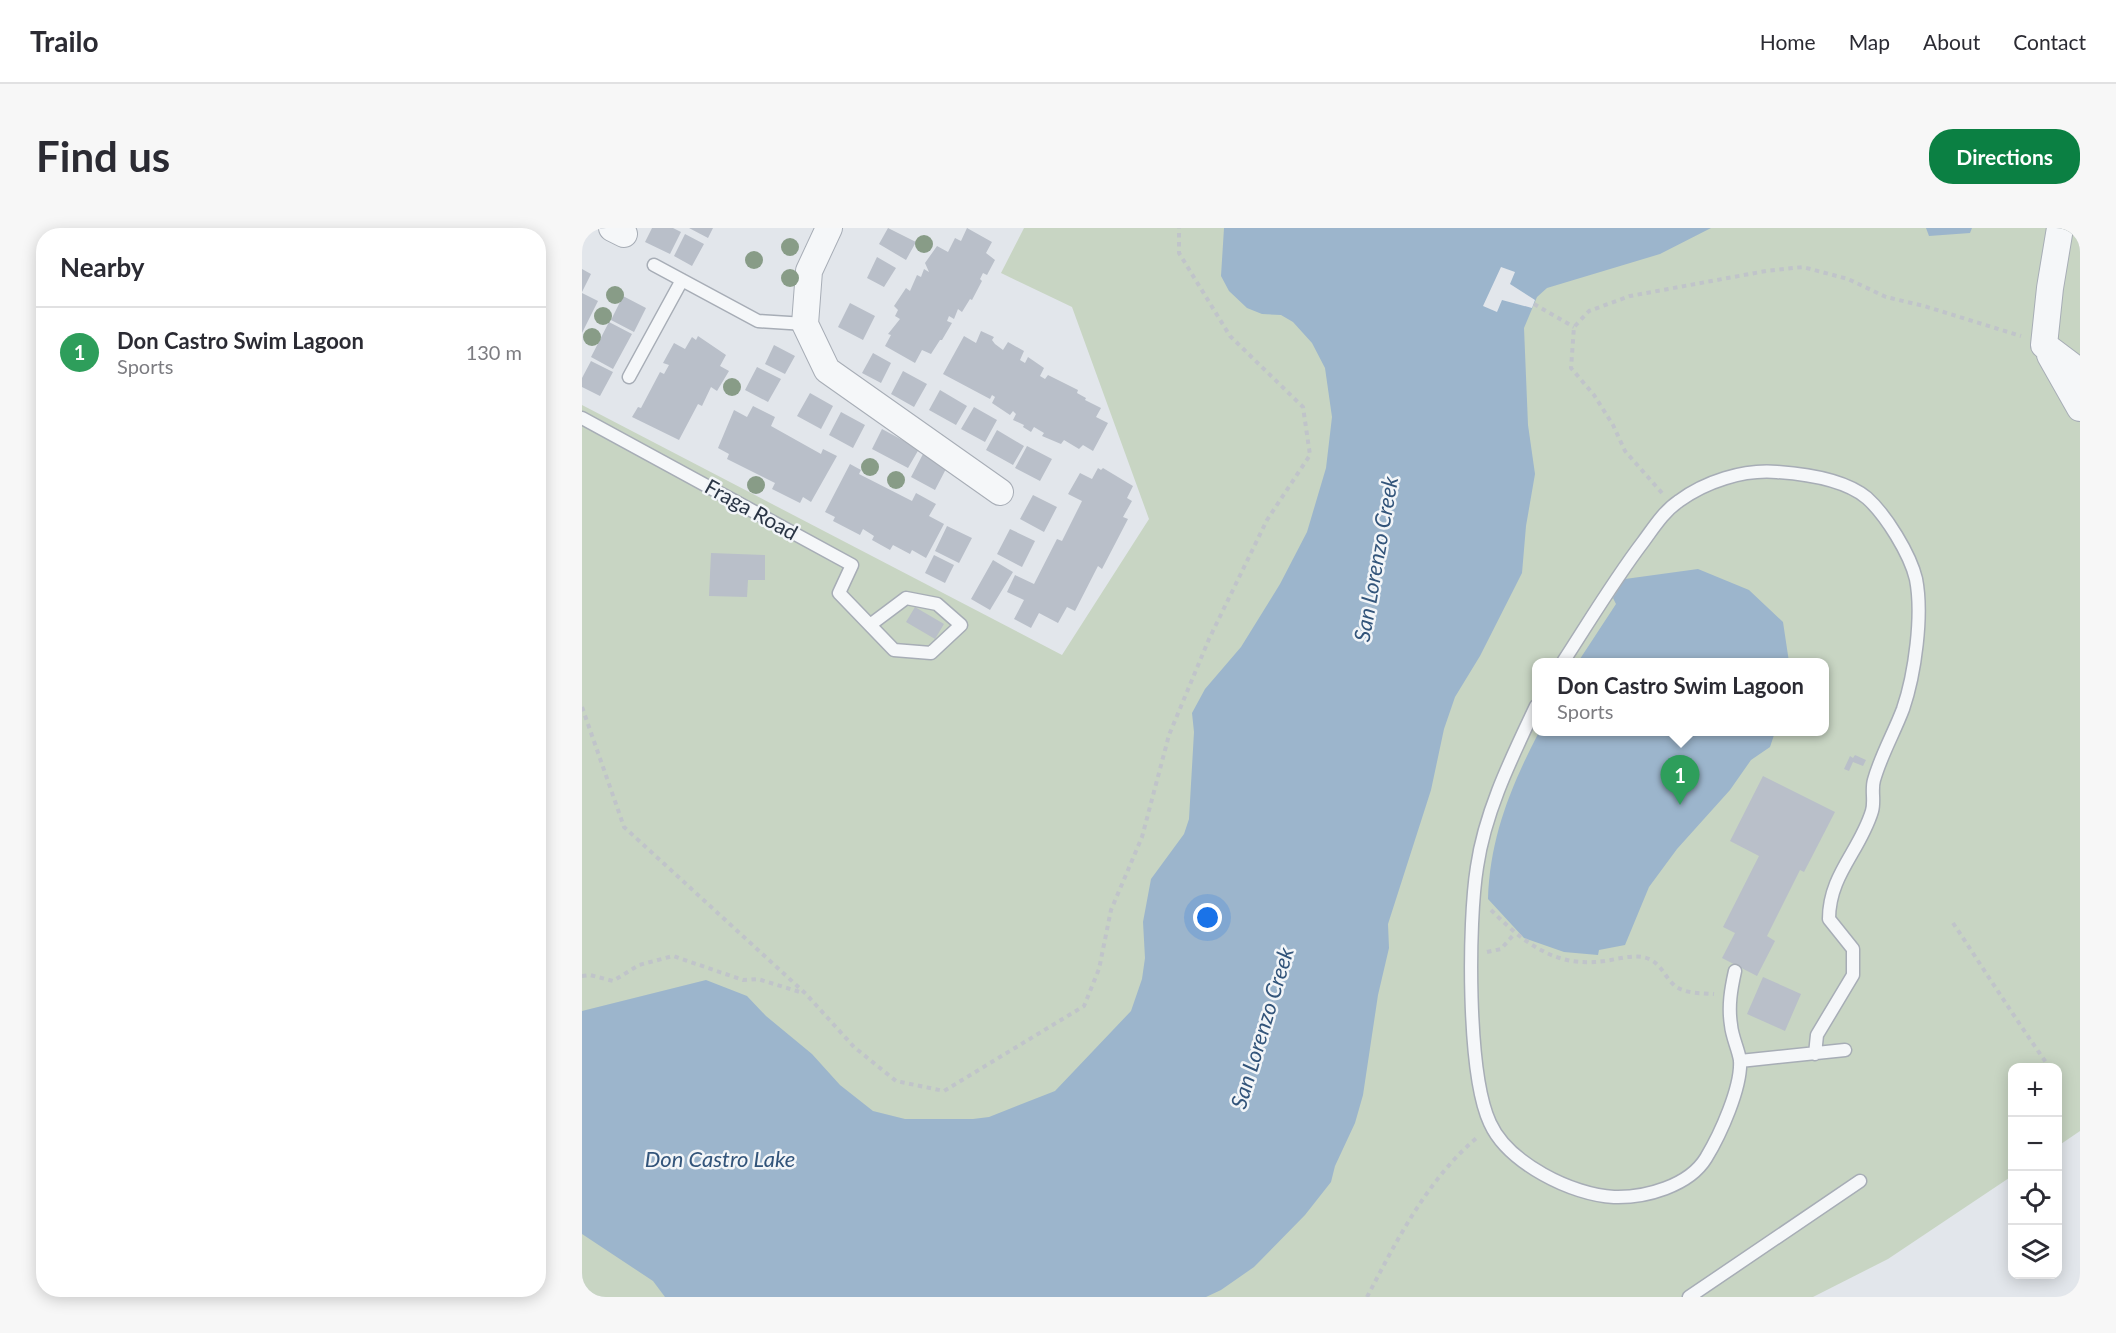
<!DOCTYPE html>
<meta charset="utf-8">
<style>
body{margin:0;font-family:Lato,sans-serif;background:#f7f7f7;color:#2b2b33}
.controls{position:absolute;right:18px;bottom:18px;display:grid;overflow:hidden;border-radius:12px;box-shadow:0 3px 15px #0003}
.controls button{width:54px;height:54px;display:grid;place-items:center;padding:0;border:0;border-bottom:2px solid #e1e1e2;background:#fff;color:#2b2b33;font:30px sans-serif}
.you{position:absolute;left:626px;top:690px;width:21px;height:21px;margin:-15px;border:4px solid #fff;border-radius:50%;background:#1a73e8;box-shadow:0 0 0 9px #1a73e833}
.badge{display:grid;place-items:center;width:39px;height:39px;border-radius:50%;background:#0b8043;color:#fff;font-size:20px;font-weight:700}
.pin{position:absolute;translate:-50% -50px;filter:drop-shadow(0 2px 3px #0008)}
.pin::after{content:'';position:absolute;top:32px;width:21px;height:18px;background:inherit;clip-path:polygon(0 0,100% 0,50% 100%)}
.popup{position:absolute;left:950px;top:430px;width:297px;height:78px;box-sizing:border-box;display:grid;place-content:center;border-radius:12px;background:#fff;filter:drop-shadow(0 2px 4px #0005);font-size:20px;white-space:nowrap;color:#7c7c81}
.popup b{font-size:22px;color:#2b2b33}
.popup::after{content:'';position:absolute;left:50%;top:100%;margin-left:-12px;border:12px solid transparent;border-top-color:#fff}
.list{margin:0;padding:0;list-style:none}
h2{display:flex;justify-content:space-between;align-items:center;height:78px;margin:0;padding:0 24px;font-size:26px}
h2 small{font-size:20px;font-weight:400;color:#7c7c81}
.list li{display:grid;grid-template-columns:39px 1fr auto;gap:18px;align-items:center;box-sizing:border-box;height:90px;padding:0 24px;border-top:2px solid #e1e1e2}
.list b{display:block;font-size:22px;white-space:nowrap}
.list p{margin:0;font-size:20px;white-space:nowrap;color:#7c7c81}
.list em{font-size:20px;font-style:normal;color:#7c7c81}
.icon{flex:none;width:33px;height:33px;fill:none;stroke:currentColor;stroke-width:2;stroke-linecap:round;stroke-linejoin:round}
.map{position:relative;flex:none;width:1498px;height:1069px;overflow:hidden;border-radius:24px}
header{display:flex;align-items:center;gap:36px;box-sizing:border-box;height:84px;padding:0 30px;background:#fff;border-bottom:2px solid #e1e1e2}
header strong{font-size:28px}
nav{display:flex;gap:33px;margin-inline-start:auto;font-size:21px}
.intro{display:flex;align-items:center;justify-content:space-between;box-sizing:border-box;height:144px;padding:0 36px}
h1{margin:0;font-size:42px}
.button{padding:15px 27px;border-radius:24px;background:#0b8043;color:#fff;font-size:21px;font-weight:700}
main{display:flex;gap:36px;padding:0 36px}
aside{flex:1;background:#fff;border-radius:24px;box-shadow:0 3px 15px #0003}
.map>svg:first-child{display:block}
.green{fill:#c8d5c3;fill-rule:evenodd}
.water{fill:#9cb5cc}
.pier{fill:#e2e6eb}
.building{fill:#b9bfc9}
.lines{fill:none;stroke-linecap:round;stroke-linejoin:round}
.lane-casing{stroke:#a7adb6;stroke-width:15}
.street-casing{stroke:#a7adb6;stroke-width:28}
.path{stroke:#c0c4ca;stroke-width:4;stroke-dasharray:4.5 4.5;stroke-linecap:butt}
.lane{stroke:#f5f7f9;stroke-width:12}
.street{stroke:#f5f7f9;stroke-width:26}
.tree{fill:#889c87}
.labels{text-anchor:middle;stroke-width:5;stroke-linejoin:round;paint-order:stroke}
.street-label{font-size:21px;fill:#293444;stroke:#f2f5f8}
.water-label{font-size:22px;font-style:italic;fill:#32547a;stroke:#f2f5f8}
</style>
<header>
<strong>Trailo</strong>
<nav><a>Home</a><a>Map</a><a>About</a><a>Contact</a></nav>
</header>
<div class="intro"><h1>Find us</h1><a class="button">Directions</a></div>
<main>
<aside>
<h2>Nearby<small></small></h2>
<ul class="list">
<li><span class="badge" style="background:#2e9e5b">1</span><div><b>Don Castro Swim Lagoon</b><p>Sports</p></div><em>130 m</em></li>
</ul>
</aside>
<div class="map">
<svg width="1498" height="1069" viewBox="0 0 1498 1069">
<rect width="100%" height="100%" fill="#e2e6eb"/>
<!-- green -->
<path class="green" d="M 442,0 L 1498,0 L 1498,903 L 1476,918 L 1476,840 L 1430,840 L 1430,948 L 1306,1031 L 1231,1069 L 0,1069 L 0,177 L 480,427 L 567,291 L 490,79 L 419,45 ZM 954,434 L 1242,434 L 1242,504 L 954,504 Z"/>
<!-- water -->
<path class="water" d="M 642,0 L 1129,0 L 1078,26 L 965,60 L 955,69 L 942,100 L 946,197 L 953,246 L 944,298 L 940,345 L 898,428 L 873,469 L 862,501 L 849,562 L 806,696 L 807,720 L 796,767 L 781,867 L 773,895 L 753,938 L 749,954 L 723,987 L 672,1039 L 639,1062 L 624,1069 L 83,1069 L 71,1053 L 0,1006 L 0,783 L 124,752 L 165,768 L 184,788 L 230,826 L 258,857 L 291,883 L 323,891 L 391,891 L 407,889 L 473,863 L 549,783 L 560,751 L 563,730 L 561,694 L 569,651 L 602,606 L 607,591 L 612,504 L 610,485 L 623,461 L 659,419 L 698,356 L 725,304 L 744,240 L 750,189 L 743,140 L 730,115 L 711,94 L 699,87 L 680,86 L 665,80 L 647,63 L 639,48 Z
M 1344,0 L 1390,0 L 1388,5 L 1347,8 Z
M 1116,341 L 1167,362 L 1201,394 L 1207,434 L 996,434 L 1034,376 L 1031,370 L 1043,351 Z
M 957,504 L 1193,504 L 1188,519 L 1169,532 L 1148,562 L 1095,621 L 1067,659 L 1043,717 L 1017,722 L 1016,727 L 982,724 L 942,710 L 906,671 C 908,609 929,558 957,504 Z"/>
<!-- pier -->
<path class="pier" d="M 919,39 L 933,44 L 928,56 L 953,72 L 950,80 L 920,72 L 915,84 L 901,78 Z"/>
<!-- building -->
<path class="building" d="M 70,0 L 91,0 L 99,4 L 88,26 L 63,14 Z
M 107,0 L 131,0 L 126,10 Z
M 306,0 L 334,14 L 324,32 L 297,16 Z
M 385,0 L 410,14 L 404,25 L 413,32 L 405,47 L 401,45 L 398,51 L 400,53 L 390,72 L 388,71 L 380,84 L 376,81 L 372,91 L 367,88 L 365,93 L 370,95 L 360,112 L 358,112 L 349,126 L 340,122 L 333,135 L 303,118 L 309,107 L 306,106 L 318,91 L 313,88 L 316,82 L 312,78 L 324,60 L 328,63 L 335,47 L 339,49 L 342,41 L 347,44 L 343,35 L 355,18 L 366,24 L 373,10 L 379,13 Z
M 103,6 L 122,16 L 110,38 L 92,28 Z
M 295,29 L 314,40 L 302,59 L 285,50 Z
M 0,41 L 9,46 L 0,64 Z
M 0,65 L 16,73 L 0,105 Z
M 41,68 L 64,80 L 52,104 L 29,92 Z
M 268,75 L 293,88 L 281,112 L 256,99 Z
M 27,94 L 50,106 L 31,141 L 9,129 Z
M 399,103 L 412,109 L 410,112 L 413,116 L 421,122 L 426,114 L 442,123 L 438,132 L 443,135 L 446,129 L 462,140 L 458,148 L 463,151 L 466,147 L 496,162 L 495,165 L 504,170 L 503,172 L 519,180 L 514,189 L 526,195 L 511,223 L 501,217 L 497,221 L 482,212 L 479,216 L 460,208 L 462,205 L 452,199 L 449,204 L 441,199 L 442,197 L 431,192 L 434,186 L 431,183 L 428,187 L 410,175 L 413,169 L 410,167 L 408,171 L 361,146 L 382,108 L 394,115 Z
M 116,108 L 144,127 L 138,138 L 147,143 L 135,163 L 129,159 L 120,178 L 116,176 L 97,212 L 50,189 L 56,179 L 59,180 L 78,144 L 82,146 L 87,137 L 81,135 L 92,115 L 103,121 L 110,109 L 114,112 Z
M 192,117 L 213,128 L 203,146 L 183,136 Z
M 291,125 L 309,135 L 299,155 L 280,145 Z
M 9,133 L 31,144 L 18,168 L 0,159 L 0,150 Z
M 175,139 L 199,151 L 186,174 L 163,162 Z
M 321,143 L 345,156 L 332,179 L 309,166 Z
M 358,162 L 385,178 L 374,197 L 347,182 Z
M 228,165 L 251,178 L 239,201 L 215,188 Z
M 171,178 L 193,189 L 189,198 L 239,226 L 241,221 L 255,228 L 229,274 L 221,269 L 218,275 L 190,261 L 193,255 L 145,231 L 147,226 L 136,220 L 152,182 L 165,189 Z
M 392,179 L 415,192 L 403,214 L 379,201 Z
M 259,184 L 283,197 L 271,220 L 247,207 Z
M 300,201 L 337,221 L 326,240 L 290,221 Z
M 415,202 L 442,218 L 431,237 L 404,222 Z
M 445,218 L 470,231 L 458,253 L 433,240 Z
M 341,226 L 365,239 L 353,262 L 329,249 Z
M 268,236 L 279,242 L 277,246 L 330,273 L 334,265 L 354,276 L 347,288 L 362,296 L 344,330 L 330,322 L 328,326 L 311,317 L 308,322 L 290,312 L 292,308 L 281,301 L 278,307 L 251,293 L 253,289 L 243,284 Z
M 516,240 L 519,242 L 521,240 L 551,258 L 545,270 L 550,273 L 541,289 L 546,291 L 520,341 L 516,338 L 493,383 L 485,379 L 476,395 L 457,385 L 449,400 L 432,391 L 442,372 L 425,364 L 433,347 L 452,356 L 475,311 L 480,313 L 500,273 L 486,266 L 498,245 L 510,251 Z
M 451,267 L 475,279 L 462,304 L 438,291 Z
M 365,298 L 390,310 L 377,335 L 353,323 Z
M 428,301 L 453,313 L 440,339 L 415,326 Z
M 129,325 L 183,327 L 183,352 L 166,352 L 165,369 L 127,368 Z
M 352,327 L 372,337 L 363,355 L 343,345 Z
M 411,332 L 431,344 L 408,382 L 389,371 Z
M 333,379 L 362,396 L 353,411 L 324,394 Z
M 1273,527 L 1284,532 L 1281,538 L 1271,534 L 1267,543 L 1262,541 L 1268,528 L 1271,530 Z
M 1181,548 L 1253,584 L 1222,644 L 1218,642 L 1185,708 L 1193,713 L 1175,748 L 1140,730 L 1153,705 L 1141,699 L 1177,628 L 1148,613 Z
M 1181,749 L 1219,766 L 1203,803 L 1165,786 Z"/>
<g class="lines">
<defs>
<path id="lane" d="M 72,37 L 176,93 L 223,96
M 47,149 L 100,52
M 0,190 L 270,337 L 257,365 L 312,422 L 349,425 L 379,397 L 355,376 L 324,370 L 288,397
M 981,434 C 1007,394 1032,352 1061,314 C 1072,299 1082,283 1097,273 C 1123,254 1161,241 1195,244 C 1224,246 1262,251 1285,270 C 1304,287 1328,326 1334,351 C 1341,387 1333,446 1321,481 C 1312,505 1299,527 1292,552 C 1289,562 1293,573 1290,583 C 1278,623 1247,647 1247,691 L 1271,721 L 1271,747 L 1235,807 L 1233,826
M 954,478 C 930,529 903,583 895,639 C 886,695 885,846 908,895 C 926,935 990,967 1032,969 C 1063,970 1107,958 1124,930 C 1138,907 1160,859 1158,832 C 1156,820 1150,809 1149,797 C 1146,778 1149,761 1153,743
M 1158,833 L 1263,822
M 1107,1069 L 1278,953"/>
<path id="street" d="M 30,0 L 42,6
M 247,0 L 227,43 L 223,96 L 245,142 L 418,264
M 1478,0 L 1468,60 L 1462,117 L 1498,144
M 1468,127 L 1498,180"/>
</defs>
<!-- lane casing -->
<use href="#lane" class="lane-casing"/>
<!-- street casing -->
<use href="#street" class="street-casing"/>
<!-- path -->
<path class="path" d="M 952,76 L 992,99
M 1080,265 L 1043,223 L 1031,197 L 1012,167 L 989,140 L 992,99 L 1007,83 L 1048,68 L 1184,43 L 1221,39 L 1266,51 L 1304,69 L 1342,78 L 1439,108
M 0,479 L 42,599 L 224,766 L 272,819 L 314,853 L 362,863 L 502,778 L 517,741 L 529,682 L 560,609 L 587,507 L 627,411 L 685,292 L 728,227 L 721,179 L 648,108 L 597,25 L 597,0
M 909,682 C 938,711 969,737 1012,734 C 1029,734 1051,724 1067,731 C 1079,736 1083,749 1092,757 C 1102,766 1120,765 1132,766
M 1371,695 C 1403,743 1434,792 1468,840
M 905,724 L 919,721 L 933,705
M 0,748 L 8,747 L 31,753 L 57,737 L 91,728 L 161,752 L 176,751 L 221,765
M 1476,851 L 1480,857
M 785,1069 C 815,1012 846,950 897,908"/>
<!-- lane -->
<use href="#lane" class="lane"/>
<!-- street -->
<use href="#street" class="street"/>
</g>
<!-- trees -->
<g class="tree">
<circle cx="342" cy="16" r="9"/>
<circle cx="208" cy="19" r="9"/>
<circle cx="172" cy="32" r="9"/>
<circle cx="208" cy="50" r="9"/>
<circle cx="33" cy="67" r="9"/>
<circle cx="21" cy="88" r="9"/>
<circle cx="10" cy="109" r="9"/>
<circle cx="150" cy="159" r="9"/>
<circle cx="288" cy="239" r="9"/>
<circle cx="314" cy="252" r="9"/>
<circle cx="174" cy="257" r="9"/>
</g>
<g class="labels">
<!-- street labels -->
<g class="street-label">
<text transform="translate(169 282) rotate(29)" y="7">Fraga Road</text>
</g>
<!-- water labels -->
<g class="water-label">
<text transform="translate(794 331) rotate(-80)" y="8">San Lorenzo Creek</text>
<text transform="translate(680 800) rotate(-73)" y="8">San Lorenzo Creek</text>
<text x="138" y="939">Don Castro Lake</text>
</g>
</g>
</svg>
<div class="controls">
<button>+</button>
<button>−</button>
<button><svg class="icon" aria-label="locate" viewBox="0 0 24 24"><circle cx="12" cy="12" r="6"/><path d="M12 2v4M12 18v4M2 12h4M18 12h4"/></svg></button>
<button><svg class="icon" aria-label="layers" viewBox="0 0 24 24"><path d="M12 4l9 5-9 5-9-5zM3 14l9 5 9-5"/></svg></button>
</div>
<div class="you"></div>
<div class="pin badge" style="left:1098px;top:577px;background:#2e9e5b">1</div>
<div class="popup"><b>Don Castro Swim Lagoon</b>Sports</div>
</div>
</main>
